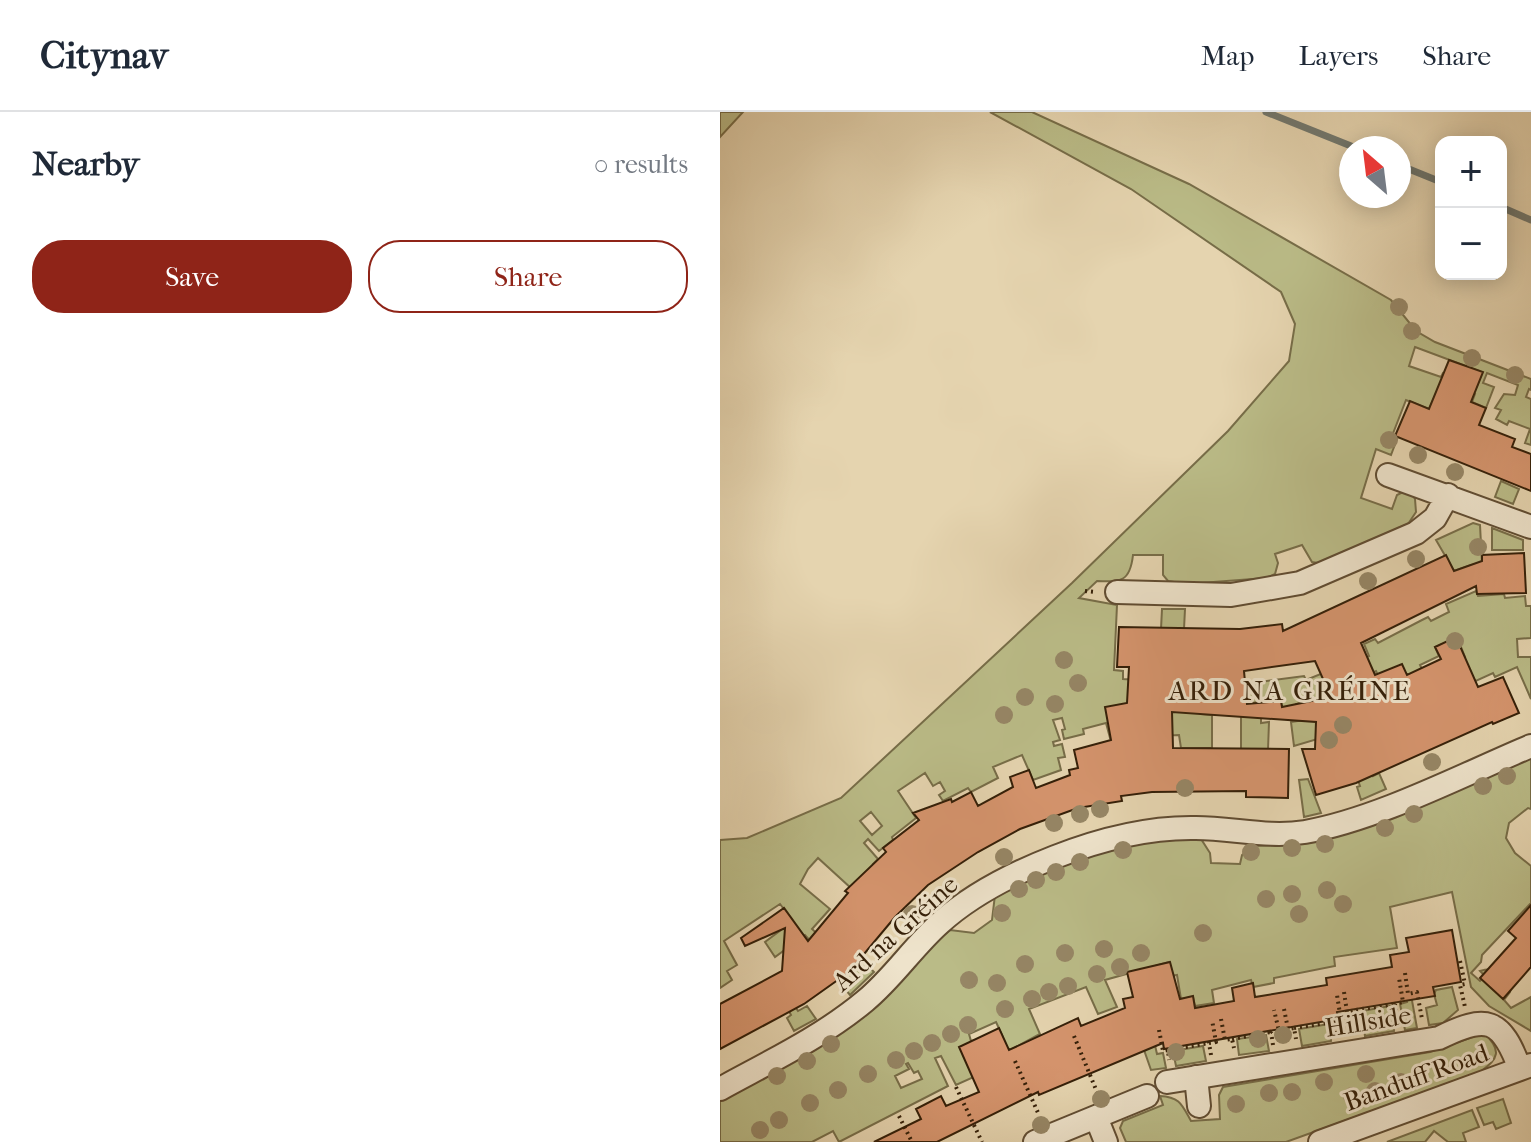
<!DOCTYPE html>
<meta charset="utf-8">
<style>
body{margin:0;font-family:"IM FELL French Canon",serif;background:#f6f6f7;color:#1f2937}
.controls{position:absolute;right:24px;top:24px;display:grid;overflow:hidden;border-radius:16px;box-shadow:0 4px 20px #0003}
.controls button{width:72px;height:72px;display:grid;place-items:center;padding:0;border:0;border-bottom:2px solid #e0e1e3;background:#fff;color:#1f2937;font:40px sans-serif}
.compass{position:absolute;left:619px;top:24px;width:72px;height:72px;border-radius:50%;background:#fff;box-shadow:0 4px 20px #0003;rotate:332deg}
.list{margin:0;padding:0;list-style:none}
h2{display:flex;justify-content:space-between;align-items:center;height:104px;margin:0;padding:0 32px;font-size:34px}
h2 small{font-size:26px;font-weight:400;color:#747a83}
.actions{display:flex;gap:16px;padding:24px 32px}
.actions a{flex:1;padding:18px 0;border:2px solid #8f2418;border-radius:32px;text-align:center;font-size:28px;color:#8f2418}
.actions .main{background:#8f2418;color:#fff}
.map{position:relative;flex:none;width:811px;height:1030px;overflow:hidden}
header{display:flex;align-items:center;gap:48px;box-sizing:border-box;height:112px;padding:0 40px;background:#fff;border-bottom:2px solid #e0e1e3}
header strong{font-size:38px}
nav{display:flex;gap:44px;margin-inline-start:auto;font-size:28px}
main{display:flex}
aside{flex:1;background:#fff}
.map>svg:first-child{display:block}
.green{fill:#babb87;stroke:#776d48;stroke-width:2;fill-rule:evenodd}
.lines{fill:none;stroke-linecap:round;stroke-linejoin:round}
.stream{stroke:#727970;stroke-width:7}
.building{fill:#d5946d;stroke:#341f08;stroke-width:2;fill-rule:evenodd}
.minor-casing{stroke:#604c32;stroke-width:26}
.path{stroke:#341f08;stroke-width:4;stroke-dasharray:2 4;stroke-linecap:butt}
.minor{stroke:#eee3cb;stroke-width:22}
.tree{fill:#968665}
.labels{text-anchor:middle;stroke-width:6;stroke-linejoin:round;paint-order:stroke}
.street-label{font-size:26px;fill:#341f08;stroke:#eee3cb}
.neighbourhood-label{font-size:28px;letter-spacing:2px;fill:#341f08;stroke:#eee3cb}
</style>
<header>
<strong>Citynav</strong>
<nav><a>Map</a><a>Layers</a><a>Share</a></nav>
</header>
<main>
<aside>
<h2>Nearby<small>0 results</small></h2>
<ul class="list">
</ul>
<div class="actions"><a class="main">Save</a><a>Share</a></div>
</aside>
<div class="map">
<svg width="811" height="1030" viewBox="0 0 811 1030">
<rect width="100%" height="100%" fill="#e5d4af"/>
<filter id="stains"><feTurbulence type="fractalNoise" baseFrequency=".0025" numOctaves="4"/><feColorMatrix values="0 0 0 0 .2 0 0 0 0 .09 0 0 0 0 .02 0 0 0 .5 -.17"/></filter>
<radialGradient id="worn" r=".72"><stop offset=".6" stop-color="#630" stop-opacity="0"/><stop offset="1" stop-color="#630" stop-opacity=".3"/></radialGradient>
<!-- green -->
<path class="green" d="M 0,0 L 23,0 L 0,25 Z
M 270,0 L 312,0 L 469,72 L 671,188 L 696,219 L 715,230 L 811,267 L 811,278 L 809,277 L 806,285 L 811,287 L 811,333 L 805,331 L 810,317 L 789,309 L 787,313 L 776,307 L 781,298 L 775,296 L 784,282 L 795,283 L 798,273 L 767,261 L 763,271 L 774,275 L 766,296 L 752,290 L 755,282 L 752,280 L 718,277 L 709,297 L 686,288 L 672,324 L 677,327 L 671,343 L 656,337 L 641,386 L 672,397 L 677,383 L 683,380 L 691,381 L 695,387 L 696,400 L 688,412 L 598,451 L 592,450 L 582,433 L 555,442 L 558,451 L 555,462 L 546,466 L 467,472 L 448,469 L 443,463 L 443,443 L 413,443 C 410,470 401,470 377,469 L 359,486 L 397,493 L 394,558 L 403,559 L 403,567 L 420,568 L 481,602 L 492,603 L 492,636 L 461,636 L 459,623 L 390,626 L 386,611 L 363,617 L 364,622 L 344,627 L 342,618 L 345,617 L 342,606 L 333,608 L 340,628 L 333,630 L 334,634 L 342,632 L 345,645 L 338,646 L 341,658 L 313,668 L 302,643 L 273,655 L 278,666 L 251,680 L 248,676 L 223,689 L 219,683 L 225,679 L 220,670 L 213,674 L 205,661 L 178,679 L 196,706 L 172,725 L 173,728 L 159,739 L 148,727 L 144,731 L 158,747 L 153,752 L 162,762 L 132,777 L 98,746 L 88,757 L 80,772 L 110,797 L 92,817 L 105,829 L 95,834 L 85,823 L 55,845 L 45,830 L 73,809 L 60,792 L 4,829 L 17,853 L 7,859 L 12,868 L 0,876 L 0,728 L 27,726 L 121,686 L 352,471 L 508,319 L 569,249 L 575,212 L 561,180 L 411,77 ZM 695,235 L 762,260 L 757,274 L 723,261 L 721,265 L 689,254 ZM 151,700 L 162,714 L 152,723 L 140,709 Z
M 781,369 L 799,377 L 793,392 L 775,385 Z
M 753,411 L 760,413 L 762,452 L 751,453 L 734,459 L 716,428 Z
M 772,416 L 803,428 L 803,438 L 772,438 Z
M 756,479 L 758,484 L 784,482 L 785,486 L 805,484 L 806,494 L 811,494 L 811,526 L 797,527 L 798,545 L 811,545 L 811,587 L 797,555 L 775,565 L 773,561 L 747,573 L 737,550 L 745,545 L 741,535 L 726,540 L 722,532 L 715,535 L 719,544 L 700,553 L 706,566 L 662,571 L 656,559 L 629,572 L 637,550 L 649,544 L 644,532 L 655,527 L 658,531 L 702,508 L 708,505 L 711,509 L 729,500 L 726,492 Z
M 442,497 L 465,497 L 464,517 L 441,517 Z
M 603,561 L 613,589 L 601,626 L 574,634 L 571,610 L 584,608 L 590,589 L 576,592 L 577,599 L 563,602 L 561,589 L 527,591 L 525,572 L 584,564 L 586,568 Z
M 521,604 L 541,604 L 541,611 L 549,610 L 548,638 L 521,638 Z
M 644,642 L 653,664 L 659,661 L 666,677 L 641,688 L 637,675 L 640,674 L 631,648 Z
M 811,646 L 811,697 L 808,696 L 789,711 L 786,726 L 795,741 L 811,754 L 811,791 L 762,843 L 761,850 L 751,861 L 760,869 L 765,864 L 760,859 C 774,854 781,860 793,867 L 790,880 L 784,888 L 791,896 L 811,885 L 811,919 L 769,894 L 751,875 L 732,780 L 670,795 L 677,836 L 614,845 L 615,854 L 554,866 L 554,871 L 533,875 L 531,868 L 492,878 L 494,891 L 475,894 L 473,885 L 461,887 L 457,863 L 451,864 L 449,850 L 385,868 L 397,895 L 378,902 L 366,875 L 309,897 L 320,922 L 290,938 L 265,960 L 236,973 L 221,944 L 215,946 L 228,974 L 119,1030 L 113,1019 L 92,1030 L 0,1030 L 0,989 L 106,931 L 145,904 L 221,825 L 230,818 L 254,821 L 272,808 L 275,783 L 289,776 C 342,754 423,713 481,727 L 490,741 L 491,751 L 520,752 L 522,743 L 533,734 L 561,733 ZM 276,910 L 282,923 L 251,929 L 249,922 ZM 188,951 L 194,961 L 198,959 L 202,967 L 181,976 L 175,964 L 189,957 L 186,952 Z
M 588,667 L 601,701 L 584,705 L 579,668 Z
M 115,838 L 134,855 L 143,849 L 154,860 L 130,883 L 120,871 L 124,866 L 107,846 Z
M 732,875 L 738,898 L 723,911 L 709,913 L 706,896 L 717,893 L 714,882 L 716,878 Z
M 65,879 L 78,899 L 87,894 L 96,907 L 74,919 L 67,906 L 71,903 L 60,882 Z
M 691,883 L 697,916 L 685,918 L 680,892 L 687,890 L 686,884 Z
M 670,894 L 674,919 L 645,924 L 642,899 Z
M 609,912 L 611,929 L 582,934 L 579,917 Z
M 432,920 L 437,942 L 443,941 L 446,956 L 431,958 L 423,935 Z
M 764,921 C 782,938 779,947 760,960 L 566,1030 L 406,1030 L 400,1016 L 403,1009 L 443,993 L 440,984 C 460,985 462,993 471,1009 L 500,1007 L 499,983 L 503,975 L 710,940 Z
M 546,923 L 549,939 L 519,943 L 517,927 Z
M 483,934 L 486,949 L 456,954 L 453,939 Z
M 783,987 L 791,1011 L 776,1017 L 773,1010 L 764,1013 L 757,996 Z
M 752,998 L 759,1015 L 743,1021 L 746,1030 L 728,1030 L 714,1019 L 705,1030 L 667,1030 Z"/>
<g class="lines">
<!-- stream -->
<path class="stream" d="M 546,0 L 636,36
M 679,53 L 721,70
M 781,95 L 811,108"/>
</g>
<!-- building -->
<path class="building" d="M 729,248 L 763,260 L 751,290 L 766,296 L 759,313 L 795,327 L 792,335 L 811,342 L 811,379 L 675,324 L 690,289 L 709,297 Z
M 804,441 L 806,481 L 757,482 L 756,474 L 641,531 L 655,563 L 682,552 L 687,563 L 721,547 L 715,535 L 736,525 L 758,575 L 783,565 L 799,601 L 773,612 L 772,610 L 636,671 L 596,683 L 582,637 L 595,637 L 596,610 L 452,600 L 453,636 L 569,637 L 568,686 L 526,685 L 526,679 L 432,680 L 401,684 L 402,689 L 358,696 L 300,717 L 258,740 L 208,773 L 175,805 L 129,860 L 84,892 L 0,937 L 0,892 L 62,859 L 65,816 L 25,834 L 21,826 L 64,796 L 88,829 L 128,781 L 125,779 L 166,740 L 163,736 L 199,708 L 193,701 L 231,687 L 232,690 L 251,680 L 258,694 L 293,675 L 290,665 L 309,658 L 316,676 L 350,663 L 349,658 L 358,656 L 354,638 L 391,628 L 385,595 L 407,591 L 409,555 L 397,555 L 399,515 L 520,517 L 562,512 L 563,519 L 726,443 L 734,459 L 762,449 L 762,443 ZM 595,549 L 611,585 L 562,595 L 561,589 L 527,592 L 524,559 Z
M 811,793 L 811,855 L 783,887 L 760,866 L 796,826 L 788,819 Z
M 732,818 L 741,870 L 713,875 L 715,884 L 617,900 L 618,907 L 444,937 L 443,931 L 319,983 L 318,980 L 217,1030 L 154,1030 L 201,1007 L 196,997 L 221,984 L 226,994 L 259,980 L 239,935 L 279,916 L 289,938 L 358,906 L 361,914 L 405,896 L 403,887 L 413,885 L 407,860 L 450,850 L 460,887 L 473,884 L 475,896 L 514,889 L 512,876 L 533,871 L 535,885 L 607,873 L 606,866 L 672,855 L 670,843 L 689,840 L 686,826 Z"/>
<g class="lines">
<defs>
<path id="minor" d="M 668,363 L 811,415
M 397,480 L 511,483 L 580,471 L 696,421 L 715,406 L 728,383
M 476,965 L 479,994
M 447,970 L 719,926 C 767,902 781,906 800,957
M 0,977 C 49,950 102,925 145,889 C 173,866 193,835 220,811 C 253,781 294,761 335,745 C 381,727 427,715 476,716 C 513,716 548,726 585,720 C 658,707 742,663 811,634
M 376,1005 L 386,1030
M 315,1030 L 427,984
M 600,1030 L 811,953"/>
</defs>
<!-- minor casing -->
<use href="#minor" class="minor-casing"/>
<!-- path -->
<path class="path" d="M 365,479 L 375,480
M 740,849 L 745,872 L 740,873 L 745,895
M 685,861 L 688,882 L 697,880 L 702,907
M 624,880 L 627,900 L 636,898 L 639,918
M 564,897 L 568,917 L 574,916 L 576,927
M 636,898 L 675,892
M 501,907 L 505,928 L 512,927 L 514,936
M 678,911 L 675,892 L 683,890 L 679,866
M 574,916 L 613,910
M 439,918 L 443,939 L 448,938 L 449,948
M 615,921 L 613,910 L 621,908 L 617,883
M 354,924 L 377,980
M 512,927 L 551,920
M 553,933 L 551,920 L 559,919 L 554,898
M 448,938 L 489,931
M 491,943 L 489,931 L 496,930 L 492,908
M 295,949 L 319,1003
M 236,975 L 262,1030
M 179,1004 L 192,1030"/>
<!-- minor -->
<use href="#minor" class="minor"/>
</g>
<!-- trees -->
<g class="tree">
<circle cx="679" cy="195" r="9"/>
<circle cx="692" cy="219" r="9"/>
<circle cx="752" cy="246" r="9"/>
<circle cx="795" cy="263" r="9"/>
<circle cx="669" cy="328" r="9"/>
<circle cx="698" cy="343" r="9"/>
<circle cx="735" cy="360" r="9"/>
<circle cx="758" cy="435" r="9"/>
<circle cx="696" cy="447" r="9"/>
<circle cx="648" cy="469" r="9"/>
<circle cx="735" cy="529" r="9"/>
<circle cx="344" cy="548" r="9"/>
<circle cx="358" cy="571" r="9"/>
<circle cx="305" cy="585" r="9"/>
<circle cx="335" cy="592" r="9"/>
<circle cx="284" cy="603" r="9"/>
<circle cx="623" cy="613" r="9"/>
<circle cx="609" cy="628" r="9"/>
<circle cx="712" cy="650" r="9"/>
<circle cx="787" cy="664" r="9"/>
<circle cx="763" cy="674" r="9"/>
<circle cx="465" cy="676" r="9"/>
<circle cx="380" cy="697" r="9"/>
<circle cx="360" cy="702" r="9"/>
<circle cx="694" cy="702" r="9"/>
<circle cx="334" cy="711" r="9"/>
<circle cx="665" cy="716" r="9"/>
<circle cx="605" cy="732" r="9"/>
<circle cx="572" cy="736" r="9"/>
<circle cx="403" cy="738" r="9"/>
<circle cx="531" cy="740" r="9"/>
<circle cx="284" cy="745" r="9"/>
<circle cx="360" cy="750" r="9"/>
<circle cx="336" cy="760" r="9"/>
<circle cx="316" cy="768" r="9"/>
<circle cx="299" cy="777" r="9"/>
<circle cx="607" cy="778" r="9"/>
<circle cx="572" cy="782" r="9"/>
<circle cx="546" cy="787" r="9"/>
<circle cx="623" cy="792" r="9"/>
<circle cx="282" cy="801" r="9"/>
<circle cx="192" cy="802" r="9"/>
<circle cx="579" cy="802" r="9"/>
<circle cx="483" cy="821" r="9"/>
<circle cx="384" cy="837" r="9"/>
<circle cx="345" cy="841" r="9"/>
<circle cx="421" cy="841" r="9"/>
<circle cx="305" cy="852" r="9"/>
<circle cx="400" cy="855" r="9"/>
<circle cx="377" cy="862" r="9"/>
<circle cx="249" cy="868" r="9"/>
<circle cx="277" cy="871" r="9"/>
<circle cx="348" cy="874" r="9"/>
<circle cx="329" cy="880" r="9"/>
<circle cx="312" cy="887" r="9"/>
<circle cx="285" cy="897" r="9"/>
<circle cx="248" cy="913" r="9"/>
<circle cx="231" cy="922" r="9"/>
<circle cx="563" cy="923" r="9"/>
<circle cx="538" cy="927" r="9"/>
<circle cx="212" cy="931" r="9"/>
<circle cx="111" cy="932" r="9"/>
<circle cx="194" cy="939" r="9"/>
<circle cx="456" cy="940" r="9"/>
<circle cx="176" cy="948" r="9"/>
<circle cx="87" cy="949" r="9"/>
<circle cx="148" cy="962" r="9"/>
<circle cx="646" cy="962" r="9"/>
<circle cx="57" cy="964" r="9"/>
<circle cx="604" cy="970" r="9"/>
<circle cx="681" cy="970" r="9"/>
<circle cx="118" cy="978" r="9"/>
<circle cx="655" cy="979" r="9"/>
<circle cx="572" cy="980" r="9"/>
<circle cx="549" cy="981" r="9"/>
<circle cx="632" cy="984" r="9"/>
<circle cx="381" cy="987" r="9"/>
<circle cx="90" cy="991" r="9"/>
<circle cx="516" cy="992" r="9"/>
<circle cx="59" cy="1008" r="9"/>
<circle cx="321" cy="1013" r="9"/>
<circle cx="40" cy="1018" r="9"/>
</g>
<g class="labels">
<!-- street labels -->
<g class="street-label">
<text transform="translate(175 821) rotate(-42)" y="9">Ard na Gréine</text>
<text transform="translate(648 909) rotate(-9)" y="9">Hillside</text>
<text transform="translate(696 965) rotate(-20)" y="9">Banduff Road</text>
</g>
<!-- neighbourhood labels -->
<g class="neighbourhood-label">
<text x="570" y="588">ARD NA GRÉINE</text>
</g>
</g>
<rect width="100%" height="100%" filter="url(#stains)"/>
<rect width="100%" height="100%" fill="url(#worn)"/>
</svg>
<div class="controls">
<button>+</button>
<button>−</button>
</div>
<svg class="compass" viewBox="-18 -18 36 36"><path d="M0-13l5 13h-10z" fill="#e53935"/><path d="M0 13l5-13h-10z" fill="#747a83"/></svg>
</div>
</main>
